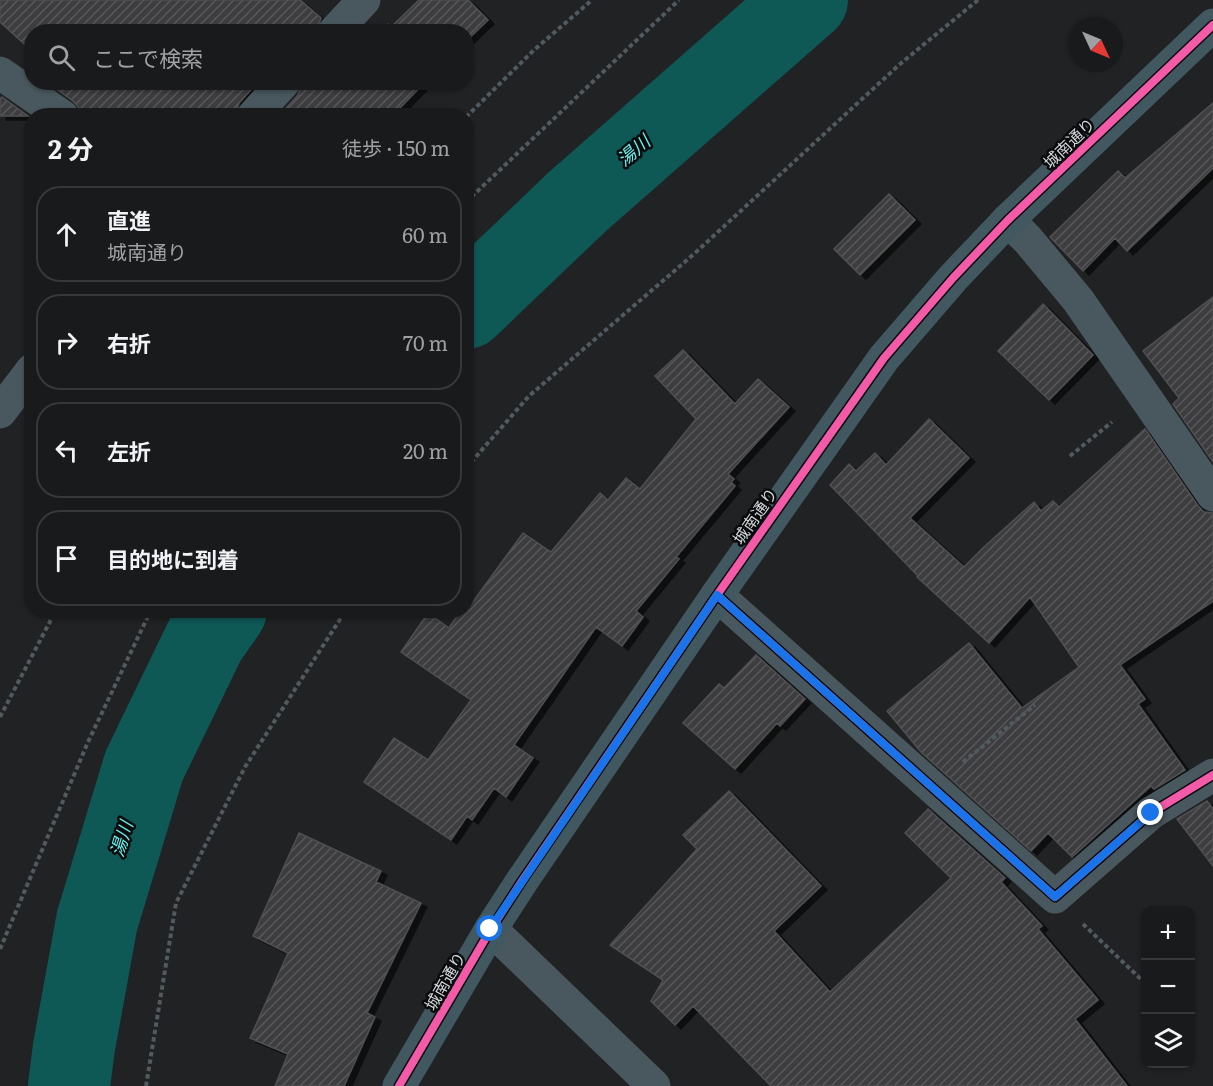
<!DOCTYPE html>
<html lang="ja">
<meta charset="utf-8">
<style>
body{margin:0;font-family:Literata,"Noto Sans JP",serif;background:#212324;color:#f1f3f6}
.controls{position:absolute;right:18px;bottom:18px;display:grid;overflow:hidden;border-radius:12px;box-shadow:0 2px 4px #0004}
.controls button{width:54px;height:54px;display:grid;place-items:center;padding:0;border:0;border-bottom:2px solid #36383a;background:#181a1b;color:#f1f3f6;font:30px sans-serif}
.compass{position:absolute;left:1069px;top:18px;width:54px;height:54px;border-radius:50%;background:#181a1b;box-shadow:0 2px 4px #0004;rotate:134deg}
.stop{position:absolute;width:18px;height:18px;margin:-14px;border:4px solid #1a73e8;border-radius:50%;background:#fff}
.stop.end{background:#1a73e8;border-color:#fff;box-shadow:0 2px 6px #0008}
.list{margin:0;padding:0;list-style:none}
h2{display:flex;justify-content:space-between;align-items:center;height:78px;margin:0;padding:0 24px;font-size:26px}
h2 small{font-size:20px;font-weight:400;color:#9fa1a3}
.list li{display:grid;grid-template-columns:39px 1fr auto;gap:18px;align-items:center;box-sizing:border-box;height:96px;margin:0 12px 12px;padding:0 12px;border:2px solid #36383a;border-radius:24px}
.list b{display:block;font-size:22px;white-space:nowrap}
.list p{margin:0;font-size:20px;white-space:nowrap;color:#9fa1a3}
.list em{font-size:20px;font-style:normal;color:#9fa1a3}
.icon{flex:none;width:33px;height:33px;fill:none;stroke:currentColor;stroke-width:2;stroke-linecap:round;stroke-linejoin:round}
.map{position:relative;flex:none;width:1213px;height:1086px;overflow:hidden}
.search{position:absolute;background:#181a1b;box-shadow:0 2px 4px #0004;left:24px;top:24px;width:450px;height:66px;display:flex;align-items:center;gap:15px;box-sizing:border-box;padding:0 21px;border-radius:24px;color:#9fa1a3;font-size:22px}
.panel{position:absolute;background:#181a1b;box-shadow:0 2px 4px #0004;left:24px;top:108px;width:450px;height:510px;border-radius:24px}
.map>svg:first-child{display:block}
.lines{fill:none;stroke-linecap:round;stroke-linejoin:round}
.river{stroke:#0e5856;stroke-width:82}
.building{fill:url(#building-hatch);stroke:#4e4f52;stroke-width:1.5;filter:url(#shadow)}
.path{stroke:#505a5f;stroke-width:4;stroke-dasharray:4.5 3;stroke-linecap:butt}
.street{stroke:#49585e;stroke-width:33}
.secondary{stroke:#415860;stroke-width:33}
.cycleway-casing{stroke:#0a0b0d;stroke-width:11}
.cycleway{stroke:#f35aa7;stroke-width:8}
.route{stroke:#1a73e8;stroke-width:8}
.labels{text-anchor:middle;stroke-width:5;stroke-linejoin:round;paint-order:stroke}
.street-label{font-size:16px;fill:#d5d8db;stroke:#0a0b0d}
.water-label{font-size:18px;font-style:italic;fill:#68f0ec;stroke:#0a0b0d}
</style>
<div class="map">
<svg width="1213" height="1086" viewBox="0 0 1213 1086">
<defs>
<pattern id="building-hatch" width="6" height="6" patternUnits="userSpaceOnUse" patternTransform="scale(1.5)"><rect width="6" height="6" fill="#3d3e40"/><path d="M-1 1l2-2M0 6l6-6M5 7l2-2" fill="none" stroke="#58595b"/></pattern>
<filter id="shadow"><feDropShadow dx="6" dy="4" stdDeviation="0" flood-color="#0009"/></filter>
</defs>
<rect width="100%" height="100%" fill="#202224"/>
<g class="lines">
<!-- river -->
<path class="river" d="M 466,308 L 577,202 L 807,0
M 69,1086 L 74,1047 L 97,921 L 144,766 L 205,640 L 226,610"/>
</g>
<!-- building -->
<path class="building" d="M 0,0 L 300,0 L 321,18 L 316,32 L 32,32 L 32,51 L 0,22 Z
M 419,0 L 468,0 L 488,20 L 466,41 L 466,32 L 381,32 L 388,24 L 391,27 Z
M 47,82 L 258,82 L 239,103 L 235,116 L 80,116 L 79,108 L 73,101 Z
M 302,82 L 425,82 L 392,116 L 279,116 L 298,95 Z
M 2,97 L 28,116 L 0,116 L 0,99 Z
M 1213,103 L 1213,168 L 1127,251 L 1115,238 L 1083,271 L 1050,237 L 1118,171 L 1125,178 Z
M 889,194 L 915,220 L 860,275 L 834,249 Z
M 1213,297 L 1213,462 L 1173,404 L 1179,398 L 1143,351 Z
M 1043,304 L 1093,355 L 1049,400 L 998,351 Z
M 683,350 L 735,404 L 758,379 L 789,407 L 728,474 L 734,479 L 731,482 L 735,486 L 676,557 L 679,559 L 636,611 L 643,617 L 622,646 L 596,627 L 514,745 L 533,758 L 506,797 L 494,788 L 472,820 L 467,816 L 451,840 L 364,782 L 394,738 L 428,760 L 471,700 L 401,652 L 428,613 L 449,628 L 461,610 L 467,610 L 523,533 L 551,552 L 600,493 L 608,500 L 626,478 L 640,489 L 696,419 L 655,376 Z
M 929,419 L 969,458 L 910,518 L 964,567 L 985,546 L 1034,502 L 1041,511 L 1053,501 L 1059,507 L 1145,429 L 1198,506 L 1204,512 L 1213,513 L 1213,601 L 1120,665 L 1145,699 L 1138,704 L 1185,770 L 1154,789 L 1151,786 L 1072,857 L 1048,833 L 1031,851 L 921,752 L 887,711 L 969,643 L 1022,708 L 1079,667 L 1030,597 L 989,643 L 917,577 L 918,576 L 830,485 L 849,464 L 856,471 L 875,453 L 886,465 Z
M 756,655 L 805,699 L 780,726 L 777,723 L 735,769 L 683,723 L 719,684 L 724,688 Z
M 729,791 L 821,886 L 774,931 L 830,992 L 951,878 L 905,833 L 928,809 L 1005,878 L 1001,882 L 1042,926 L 1038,929 L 1098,1000 L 1075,1019 L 1127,1086 L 771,1086 L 693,1006 L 675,1025 L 651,1001 L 663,980 L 610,945 L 697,849 L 683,835 Z
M 1207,801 L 1213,809 L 1213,866 L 1177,819 Z
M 299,833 L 381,871 L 376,882 L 421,903 L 367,1013 L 375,1017 L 344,1086 L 275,1086 L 288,1054 L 250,1038 L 288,953 L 253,936 Z"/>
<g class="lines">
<!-- path -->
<path class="path" d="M 466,117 L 534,50 L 592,0
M 466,202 L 679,0
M 1070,456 L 1112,422
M 466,468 L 529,396 L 694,254 L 900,64 L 978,0
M 0,717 L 56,610
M 963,762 L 1035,705
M 1083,924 L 1146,984
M 0,949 L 88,742 L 151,610
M 146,1086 L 176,903 L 245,767 L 346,610"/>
<!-- street -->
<path class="street" d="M 334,32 L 364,0
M 0,73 L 62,116
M 253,116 L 284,82
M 1008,220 L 1028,240 L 1078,300 L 1213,495
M 0,412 L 32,370
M 717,595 L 1055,897 L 1151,813 L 1213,775
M 491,929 L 654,1086"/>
<!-- secondary -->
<path class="secondary" d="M 399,1086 L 491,929 L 522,881 L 717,595 L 884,358 L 953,278 L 1008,220 L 1213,25"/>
<defs>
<path id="cycleway" d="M 717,595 L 1055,897 L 1151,813 L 1213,775
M 399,1086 L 491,929 L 522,881 L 717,595 L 884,358 L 953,278 L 1008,220 L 1213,25"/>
</defs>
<!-- cycleway casing -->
<use href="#cycleway" class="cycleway-casing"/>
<!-- cycleway -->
<use href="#cycleway" class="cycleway"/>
</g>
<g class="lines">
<!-- route -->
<path class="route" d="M 490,929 L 717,595 L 1055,897 L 1151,813"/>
</g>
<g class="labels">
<!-- street labels -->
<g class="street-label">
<text transform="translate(1069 143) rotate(-44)" y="6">城南通り</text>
<text transform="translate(755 516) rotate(-55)" y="6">城南通り</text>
<text transform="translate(445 981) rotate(-60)" y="6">城南通り</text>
</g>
<!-- water labels -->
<g class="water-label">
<text transform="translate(634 151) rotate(-41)" y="6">湯川</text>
<text transform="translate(122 839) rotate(-73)" y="6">湯川</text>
</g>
</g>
</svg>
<div class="controls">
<button>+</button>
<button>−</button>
<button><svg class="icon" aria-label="layers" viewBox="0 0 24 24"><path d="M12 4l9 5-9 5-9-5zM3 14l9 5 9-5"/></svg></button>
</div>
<svg class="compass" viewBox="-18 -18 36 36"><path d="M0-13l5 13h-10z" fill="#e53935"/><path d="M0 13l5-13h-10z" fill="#9fa1a3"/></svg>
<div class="stop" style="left:490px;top:929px"></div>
<div class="stop end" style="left:1151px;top:813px"></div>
<div class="search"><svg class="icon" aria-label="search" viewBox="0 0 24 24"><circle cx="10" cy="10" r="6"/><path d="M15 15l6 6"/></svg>ここで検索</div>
<section class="panel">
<h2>2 分<small>徒歩 · 150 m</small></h2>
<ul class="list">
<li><svg class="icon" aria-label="ahead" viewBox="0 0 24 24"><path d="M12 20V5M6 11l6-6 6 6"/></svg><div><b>直進</b><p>城南通り</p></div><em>60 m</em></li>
<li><svg class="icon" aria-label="right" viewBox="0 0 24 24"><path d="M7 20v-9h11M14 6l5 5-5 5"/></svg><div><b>右折</b></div><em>70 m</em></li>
<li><svg class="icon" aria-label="left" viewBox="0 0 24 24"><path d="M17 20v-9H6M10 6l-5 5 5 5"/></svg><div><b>左折</b></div><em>20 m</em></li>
<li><svg class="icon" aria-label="arrive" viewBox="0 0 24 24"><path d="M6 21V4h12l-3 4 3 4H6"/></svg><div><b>目的地に到着</b></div></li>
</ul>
</section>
</div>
